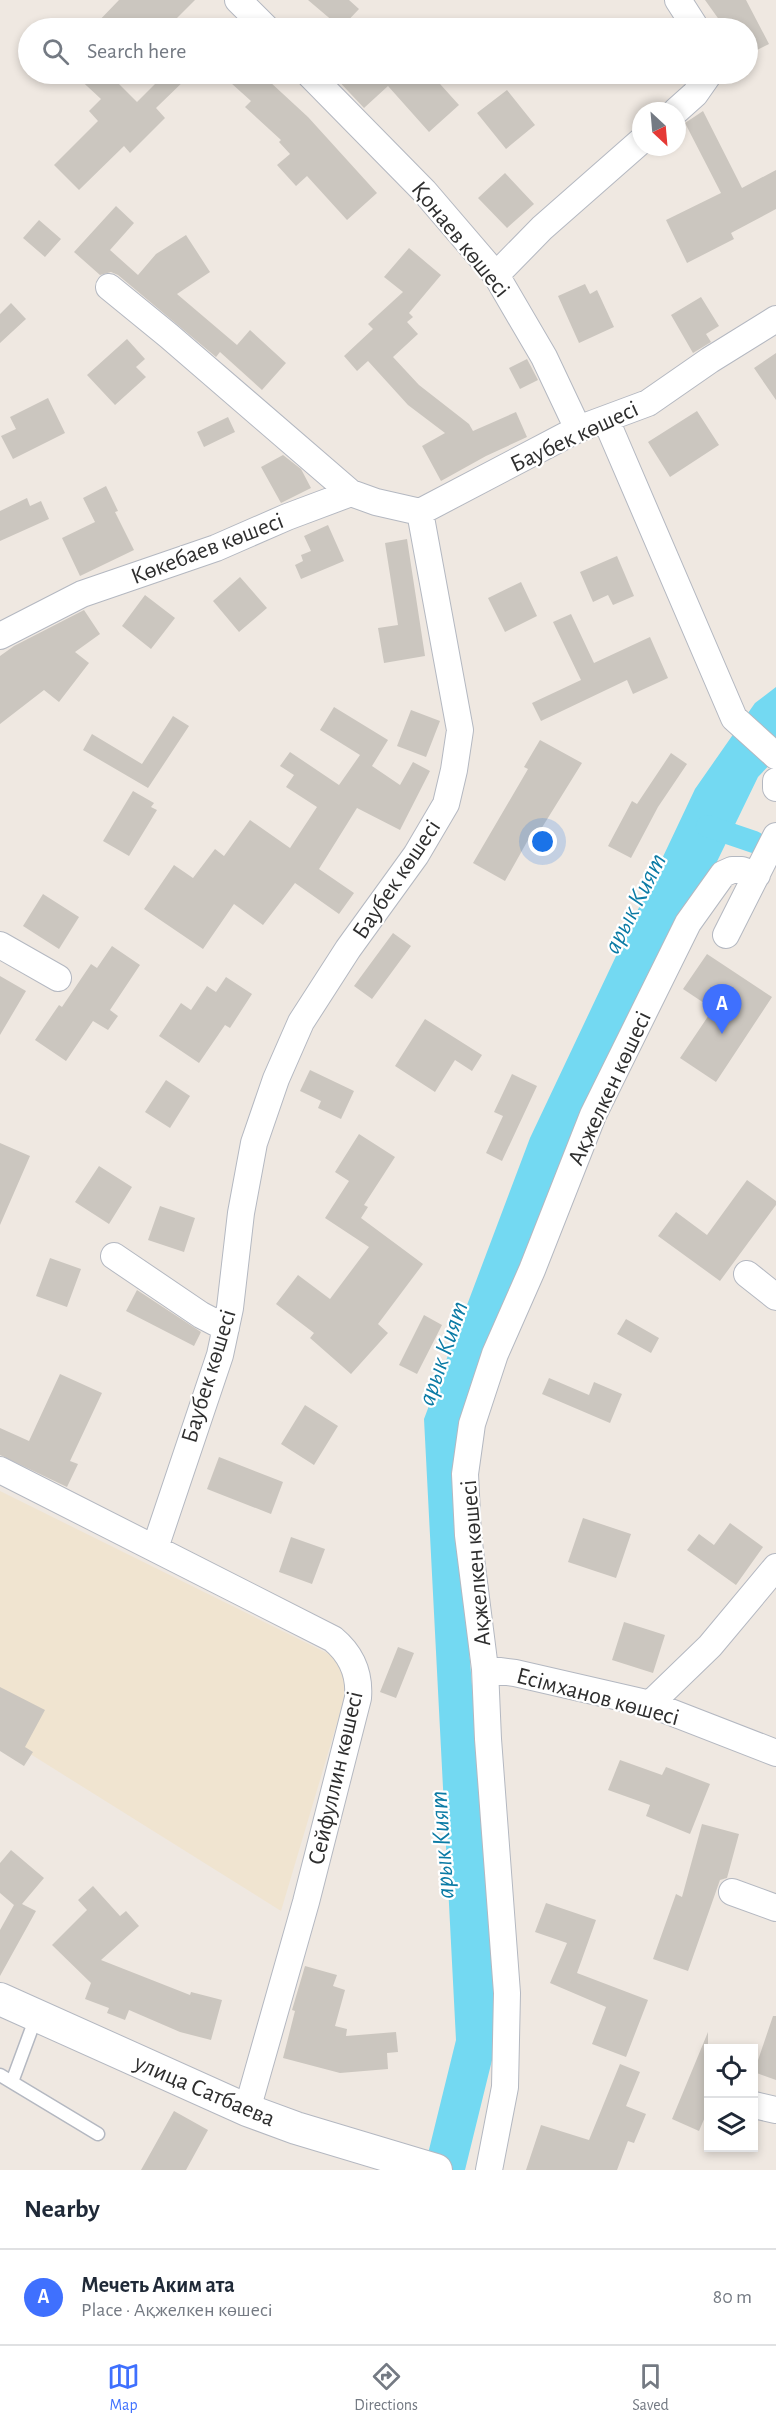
<!DOCTYPE html>
<meta charset="utf-8">
<style>
body{margin:0;font-family:"Alegreya Sans",sans-serif;background:#f2f2f3;color:#1f2937}
.controls{position:absolute;right:18px;bottom:18px;display:grid;overflow:hidden;border-radius:0px;box-shadow:0 3px 9px #0003}
.controls button{width:54px;height:54px;display:grid;place-items:center;padding:0;border:0;border-bottom:2px solid #e0e1e3;background:#fff;color:#1f2937;font:30px sans-serif}
.compass{position:absolute;left:632px;top:102px;width:54px;height:54px;border-radius:50%;background:#fff;box-shadow:0 3px 9px #0003;rotate:154deg}
.you{position:absolute;left:543px;top:842px;width:21px;height:21px;margin:-15px;border:4px solid #fff;border-radius:50%;background:#1a73e8;box-shadow:0 0 0 9px #1a73e833}
.badge{display:grid;place-items:center;width:39px;height:39px;border-radius:50%;background:#3f70fe;color:#fff;font-size:20px;font-weight:700}
.pin{position:absolute;translate:-50% -50px;filter:drop-shadow(0 2px 3px #0008)}
.pin::after{content:'';position:absolute;top:32px;width:21px;height:18px;background:inherit;clip-path:polygon(0 0,100% 0,50% 100%)}
.list{margin:0;padding:0;list-style:none}
h2{display:flex;justify-content:space-between;align-items:center;height:78px;margin:0;padding:0 24px;font-size:26px}
h2 small{font-size:20px;font-weight:400;color:#747a83}
.list li{display:grid;grid-template-columns:39px 1fr auto;gap:18px;align-items:center;box-sizing:border-box;height:96px;padding:0 24px;border-top:2px solid #e0e1e3}
.list b{display:block;font-size:22px;white-space:nowrap}
.list p{margin:0;font-size:20px;white-space:nowrap;color:#747a83}
.list em{font-size:20px;font-style:normal;color:#747a83}
.icon{flex:none;width:33px;height:33px;fill:none;stroke:currentColor;stroke-width:2;stroke-linecap:round;stroke-linejoin:round}
.map{position:relative;flex:none;width:776px;height:2170px;overflow:hidden}
.search{position:absolute;background:#fff;box-shadow:0 3px 9px #0003;left:18px;right:18px;top:18px;height:66px;display:flex;align-items:center;gap:15px;box-sizing:border-box;padding:0 21px;border-radius:33px;color:#747a83;font-size:22px}
.sheet{height:174px;background:#fff}
nav{display:flex;justify-content:space-around;align-items:center;box-sizing:border-box;height:84px;border-top:2px solid #e0e1e3;background:#fff;font-size:16px;color:#747a83}
nav a{display:grid;justify-items:center;gap:3px}
nav .on{color:#3f70fe}
.map>svg:first-child{display:block}
.education{fill:#f0e4d0}
.water{fill:#73d9f2}
.lines{fill:none;stroke-linecap:round;stroke-linejoin:round}
.canal{stroke:#73d9f2;stroke-width:22}
.building{fill:#cbc6bf}
.service-casing{stroke:#b4b8c1;stroke-width:15}
.minor-casing{stroke:#b4b8c1;stroke-width:28}
.tertiary-casing{stroke:#b4b8c1;stroke-width:34}
.service{stroke:#fff;stroke-width:12}
.minor{stroke:#fff;stroke-width:26}
.tertiary{stroke:#fff;stroke-width:32}
.labels{text-anchor:middle;stroke-width:4.5;stroke-linejoin:round;paint-order:stroke}
.street-label{font-size:24px;fill:#2e2e2e;stroke:#fff}
.water-label{font-size:26px;font-style:italic;fill:#0b7ba5;stroke:#fff}
</style>
<div class="map">
<svg width="776" height="2170" viewBox="0 0 776 2170">
<rect width="100%" height="100%" fill="#efe8e1"/>
<!-- education -->
<path class="education" d="M 0,1491 L 339,1659 L 348,1686 L 281,1911 L 0,1735 Z"/>
<!-- water -->
<path class="water" d="M 776,687 L 776,758 L 758,777 L 709,878 L 470,1392 L 458,1514 L 498,2003 L 494,2052 L 465,2170 L 424,2170 L 456,2040 L 424,1419 L 530,1138 L 695,789 L 755,703 Z"/>
<g class="lines">
<!-- canal -->
<path class="canal" d="M 707,826 L 754,842"/>
</g>
<!-- building -->
<path class="building" d="M 119,0 L 195,0 L 167,28 L 92,28 Z
M 308,0 L 349,0 L 359,9 L 341,28 Z
M 705,0 L 746,0 L 769,44 L 747,55 L 747,28 L 725,28 Z
M 74,74 L 109,74 L 137,102 L 165,74 L 191,74 L 156,108 L 165,118 L 130,153 L 124,146 L 79,190 L 54,165 L 98,121 L 89,111 L 101,99 Z
M 221,74 L 257,74 L 268,83 L 269,81 L 308,117 L 377,193 L 347,220 L 307,176 L 296,186 L 277,165 L 290,154 L 279,142 L 281,140 L 245,107 L 251,101 Z
M 332,74 L 431,74 L 459,105 L 429,132 L 388,86 L 364,108 Z
M 507,90 L 535,125 L 506,149 L 477,113 Z
M 703,111 L 742,188 L 776,170 L 776,209 L 731,233 L 734,239 L 687,263 L 666,220 L 721,193 L 685,123 Z
M 505,173 L 534,204 L 507,228 L 478,198 Z
M 116,206 L 134,223 L 110,250 L 138,275 L 156,254 L 186,235 L 210,272 L 177,294 L 237,345 L 250,330 L 286,363 L 262,390 L 220,352 L 216,357 L 118,275 L 111,272 L 100,275 L 74,252 Z
M 39,220 L 61,239 L 45,257 L 23,238 Z
M 409,248 L 441,275 L 409,313 L 413,317 L 407,322 L 418,334 L 393,357 L 419,385 L 469,424 L 473,431 L 516,412 L 527,437 L 486,456 L 441,481 L 422,446 L 445,433 L 408,405 L 368,361 L 357,371 L 344,356 L 373,329 L 368,324 L 403,292 L 384,277 Z
M 585,284 L 590,294 L 597,290 L 614,327 L 579,343 L 558,296 Z
M 701,297 L 719,326 L 706,334 L 711,342 L 693,353 L 671,315 Z
M 11,303 L 26,319 L 0,343 L 0,314 Z
M 127,339 L 145,359 L 136,367 L 146,377 L 115,405 L 87,375 Z
M 776,353 L 776,400 L 754,368 Z
M 527,359 L 538,380 L 520,389 L 509,368 Z
M 48,398 L 65,433 L 13,459 L 1,436 L 16,429 L 10,417 Z
M 697,411 L 719,445 L 670,477 L 648,442 Z
M 228,417 L 235,432 L 204,447 L 197,432 Z
M 283,455 L 301,469 L 311,488 L 281,503 L 261,467 Z
M 106,486 L 118,511 L 115,512 L 134,550 L 80,576 L 62,538 L 95,522 L 83,498 Z
M 27,498 L 30,506 L 41,501 L 49,519 L 0,541 L 0,511 Z
M 328,525 L 344,561 L 301,579 L 295,565 L 303,561 L 301,555 L 311,551 L 304,536 Z
M 407,539 L 425,656 L 384,663 L 378,628 L 398,625 L 385,543 Z
M 617,556 L 634,596 L 613,605 L 608,595 L 593,602 L 580,572 Z
M 240,577 L 267,608 L 239,632 L 213,601 Z
M 521,582 L 537,616 L 505,632 L 488,598 Z
M 145,595 L 175,618 L 151,649 L 122,626 Z
M 84,610 L 100,634 L 75,652 L 89,663 L 59,702 L 44,690 L 0,724 L 0,656 L 14,646 Z
M 571,614 L 594,663 L 650,637 L 668,678 L 633,694 L 627,680 L 541,721 L 532,703 L 581,680 L 553,622 Z
M 334,707 L 388,740 L 372,766 L 400,785 L 413,762 L 430,771 L 400,830 L 357,808 L 319,869 L 354,893 L 339,914 L 295,883 L 263,925 L 234,904 L 203,949 L 144,909 L 174,865 L 193,878 L 215,849 L 224,856 L 250,820 L 290,848 L 317,807 L 286,787 L 294,775 L 280,766 L 290,752 L 339,785 L 360,755 L 320,730 Z
M 411,710 L 440,721 L 426,757 L 397,746 Z
M 173,716 L 189,726 L 148,788 L 83,750 L 92,734 L 142,764 Z
M 540,740 L 582,763 L 533,842 L 528,840 L 505,881 L 473,863 L 528,769 L 524,767 Z
M 671,753 L 687,764 L 658,807 L 631,858 L 608,846 L 632,801 L 637,804 Z
M 133,791 L 154,803 L 151,807 L 157,810 L 129,856 L 103,841 Z
M 43,894 L 79,917 L 59,949 L 23,926 Z
M 393,933 L 411,946 L 372,999 L 354,986 Z
M 112,946 L 140,965 L 110,1010 L 118,1016 L 108,1030 L 93,1021 L 66,1061 L 35,1040 L 59,1005 L 62,1007 L 91,964 L 97,968 Z
M 707,954 L 772,997 L 716,1082 L 680,1058 L 713,1009 L 683,989 Z
M 0,976 L 26,991 L 0,1035 Z
M 226,977 L 252,994 L 230,1028 L 225,1025 L 199,1063 L 159,1036 L 181,1003 L 191,1010 L 207,986 L 216,992 Z
M 425,1019 L 482,1055 L 472,1071 L 455,1060 L 435,1092 L 395,1066 Z
M 310,1070 L 354,1091 L 341,1119 L 318,1108 L 321,1101 L 300,1091 Z
M 512,1074 L 537,1086 L 502,1161 L 486,1153 L 503,1116 L 494,1112 Z
M 166,1080 L 190,1096 L 170,1128 L 145,1112 Z
M 359,1134 L 395,1157 L 364,1205 L 368,1207 L 361,1218 L 423,1264 L 378,1324 L 388,1333 L 351,1374 L 310,1338 L 314,1333 L 276,1304 L 298,1275 L 330,1299 L 369,1247 L 325,1218 L 349,1181 L 335,1172 Z
M 0,1143 L 30,1156 L 0,1225 Z
M 99,1166 L 132,1187 L 109,1224 L 75,1202 Z
M 747,1180 L 776,1201 L 776,1205 L 720,1281 L 658,1236 L 676,1212 L 707,1235 Z
M 160,1206 L 195,1218 L 184,1252 L 148,1240 Z
M 50,1258 L 81,1269 L 67,1307 L 36,1296 Z
M 137,1290 L 201,1332 L 194,1346 L 126,1311 Z
M 424,1315 L 442,1325 L 417,1374 L 399,1365 Z
M 626,1319 L 659,1338 L 651,1353 L 617,1334 Z
M 60,1374 L 102,1393 L 70,1461 L 78,1464 L 67,1487 L 0,1455 L 0,1428 L 29,1441 Z
M 549,1378 L 589,1395 L 594,1382 L 622,1394 L 610,1423 L 542,1394 Z
M 305,1405 L 338,1426 L 314,1465 L 281,1444 Z
M 219,1457 L 283,1482 L 271,1514 L 207,1489 Z
M 583,1518 L 631,1534 L 616,1578 L 568,1562 Z
M 730,1523 L 763,1547 L 736,1585 L 687,1550 L 699,1534 L 714,1545 Z
M 291,1537 L 325,1549 L 312,1584 L 279,1572 Z
M 624,1622 L 665,1635 L 653,1673 L 612,1660 Z
M 398,1647 L 414,1653 L 396,1698 L 380,1692 Z
M 0,1687 L 45,1710 L 25,1747 L 33,1752 L 24,1766 L 0,1751 Z
M 620,1760 L 662,1775 L 666,1767 L 710,1784 L 690,1834 L 646,1816 L 650,1805 L 608,1790 Z
M 702,1824 L 739,1834 L 727,1878 L 720,1880 L 688,1971 L 653,1959 L 676,1894 L 682,1897 Z
M 11,1850 L 44,1878 L 22,1904 L 36,1911 L 0,1976 L 0,1930 L 14,1905 L 0,1893 L 0,1863 Z
M 93,1886 L 120,1916 L 126,1911 L 139,1926 L 101,1960 L 190,1995 L 191,1992 L 222,2000 L 211,2040 L 180,2032 L 129,2010 L 125,2020 L 107,2013 L 109,2008 L 85,1999 L 91,1983 L 52,1945 L 87,1910 L 78,1900 Z
M 546,1903 L 596,1920 L 577,1973 L 648,2000 L 626,2057 L 592,2044 L 606,2007 L 550,1983 L 567,1943 L 535,1932 Z
M 305,1966 L 337,1975 L 333,1986 L 345,1990 L 335,2026 L 347,2029 L 346,2036 L 396,2032 L 398,2052 L 387,2053 L 388,2069 L 340,2073 L 283,2058 L 295,2011 L 292,2010 Z
M 773,2016 L 776,2016 L 776,2080 L 754,2072 Z
M 708,2032 L 708,2110 L 699,2131 L 672,2119 Z
M 620,2064 L 640,2072 L 626,2106 L 646,2114 L 634,2143 L 628,2141 L 617,2170 L 526,2170 L 541,2125 L 589,2140 Z
M 174,2111 L 208,2130 L 186,2170 L 141,2170 Z"/>
<g class="lines">
<defs>
<path id="service" d="M 0,2075 L 98,2134
M 12,2082 L 36,2017"/>
<path id="minor" d="M 238,0 L 266,28
M 678,0 L 696,28
M 309,74 L 424,191 L 496,275 L 544,357 L 578,429
M 676,111 L 695,94 L 709,74
M 496,275 L 542,228 L 641,141
M 109,287 L 169,336 L 351,493
M 606,420 L 734,718 L 776,756
M 420,512 L 578,429 L 648,403 L 710,360 L 776,319
M 0,636 L 82,594 L 216,548 L 287,517 L 351,493 L 376,502 L 420,512
M 776,781 L 776,788
M 726,935 L 776,836
M 0,945 L 58,978
M 114,1256 L 201,1315 L 226,1328
M 747,1274 L 776,1297
M 0,1470 L 333,1639 C 351,1654 360,1674 358,1698 L 306,1902 L 247,2110
M 155,1548 L 220,1355 L 230,1308 L 241,1213 L 254,1143 L 276,1079 L 301,1022 L 348,949 L 416,855 L 446,804 L 454,770 L 460,730 L 420,512
M 485,1669 L 515,1673 L 650,1704 L 776,1753
M 650,1704 L 710,1646 L 776,1567
M 732,1892 L 776,1908
M 754,2105 L 776,2110
M 489,2170 L 505,2087 L 507,1993 L 488,1739 L 485,1669 L 468,1535 L 465,1474 L 472,1424 L 495,1354 L 532,1270 L 593,1115 L 688,923 L 723,874 L 732,870 L 742,870 L 757,875"/>
<path id="tertiary" d="M 0,1999 L 247,2110 L 296,2128 L 436,2170"/>
</defs>
<!-- service casing -->
<use href="#service" class="service-casing"/>
<!-- minor casing -->
<use href="#minor" class="minor-casing"/>
<!-- tertiary casing -->
<use href="#tertiary" class="tertiary-casing"/>
<!-- service -->
<use href="#service" class="service"/>
<!-- minor -->
<use href="#minor" class="minor"/>
<!-- tertiary -->
<use href="#tertiary" class="tertiary"/>
</g>
<g class="labels">
<!-- street labels -->
<g class="street-label">
<text transform="translate(461 239) rotate(51)" y="8">Қонаев көшесі</text>
<text transform="translate(574 436) rotate(-25)" y="8">Баубек көшесі</text>
<text transform="translate(207 548) rotate(-21)" y="8">Көкебаев көшесі</text>
<text transform="translate(396 879) rotate(-56)" y="8">Баубек көшесі</text>
<text transform="translate(609 1088) rotate(-65)" y="8">Ақжелкен көшесі</text>
<text transform="translate(208 1376) rotate(-73)" y="8">Баубек көшесі</text>
<text transform="translate(475 1563) rotate(-95)" y="8">Ақжелкен көшесі</text>
<text transform="translate(598 1696) rotate(15)" y="8">Есімханов көшесі</text>
<text transform="translate(335 1778) rotate(-77)" y="8">Сейфуллин көшесі</text>
<text transform="translate(205 2090) rotate(23)" y="8">улица Сатбаева</text>
</g>
<!-- water labels -->
<g class="water-label">
<text transform="translate(634 903) rotate(-63)" y="9">арык Кият</text>
<text transform="translate(442 1353) rotate(-71)" y="9">арык Кият</text>
<text transform="translate(441 1845) rotate(-94)" y="9">арык Кият</text>
</g>
</g>
</svg>
<div class="controls">
<button><svg class="icon" aria-label="locate" viewBox="0 0 24 24"><circle cx="12" cy="12" r="6"/><path d="M12 2v4M12 18v4M2 12h4M18 12h4"/></svg></button>
<button><svg class="icon" aria-label="layers" viewBox="0 0 24 24"><path d="M12 4l9 5-9 5-9-5zM3 14l9 5 9-5"/></svg></button>
</div>
<svg class="compass" viewBox="-18 -18 36 36"><path d="M0-13l5 13h-10z" fill="#e53935"/><path d="M0 13l5-13h-10z" fill="#747a83"/></svg>
<div class="you"></div>
<div class="pin badge" style="left:722px;top:1034px">A</div>
<div class="search"><svg class="icon" aria-label="search" viewBox="0 0 24 24"><circle cx="10" cy="10" r="6"/><path d="M15 15l6 6"/></svg>Search here</div>
</div>
<section class="sheet">
<h2>Nearby<small></small></h2>
<ul class="list">
<li><span class="badge">A</span><div><b>Мечеть Аким ата</b><p>Place · Ақжелкен көшесі</p></div><em>80 m</em></li>
</ul>
</section>
<nav>
<a class="on"><svg class="icon" aria-label="map" viewBox="0 0 24 24"><path d="M3 6l6-2 6 2 6-2v14l-6 2-6-2-6 2zM9 4v14M15 6v14"/></svg>Map</a>
<a><svg class="icon" aria-label="directions" viewBox="0 0 24 24"><path d="M12 3l9 9-9 9-9-9zM9 14v-3h6M13 9l2 2-2 2"/></svg>Directions</a>
<a><svg class="icon" aria-label="saved" viewBox="0 0 24 24"><path d="M7 4h10v16l-5-4-5 4z"/></svg>Saved</a>
</nav>
